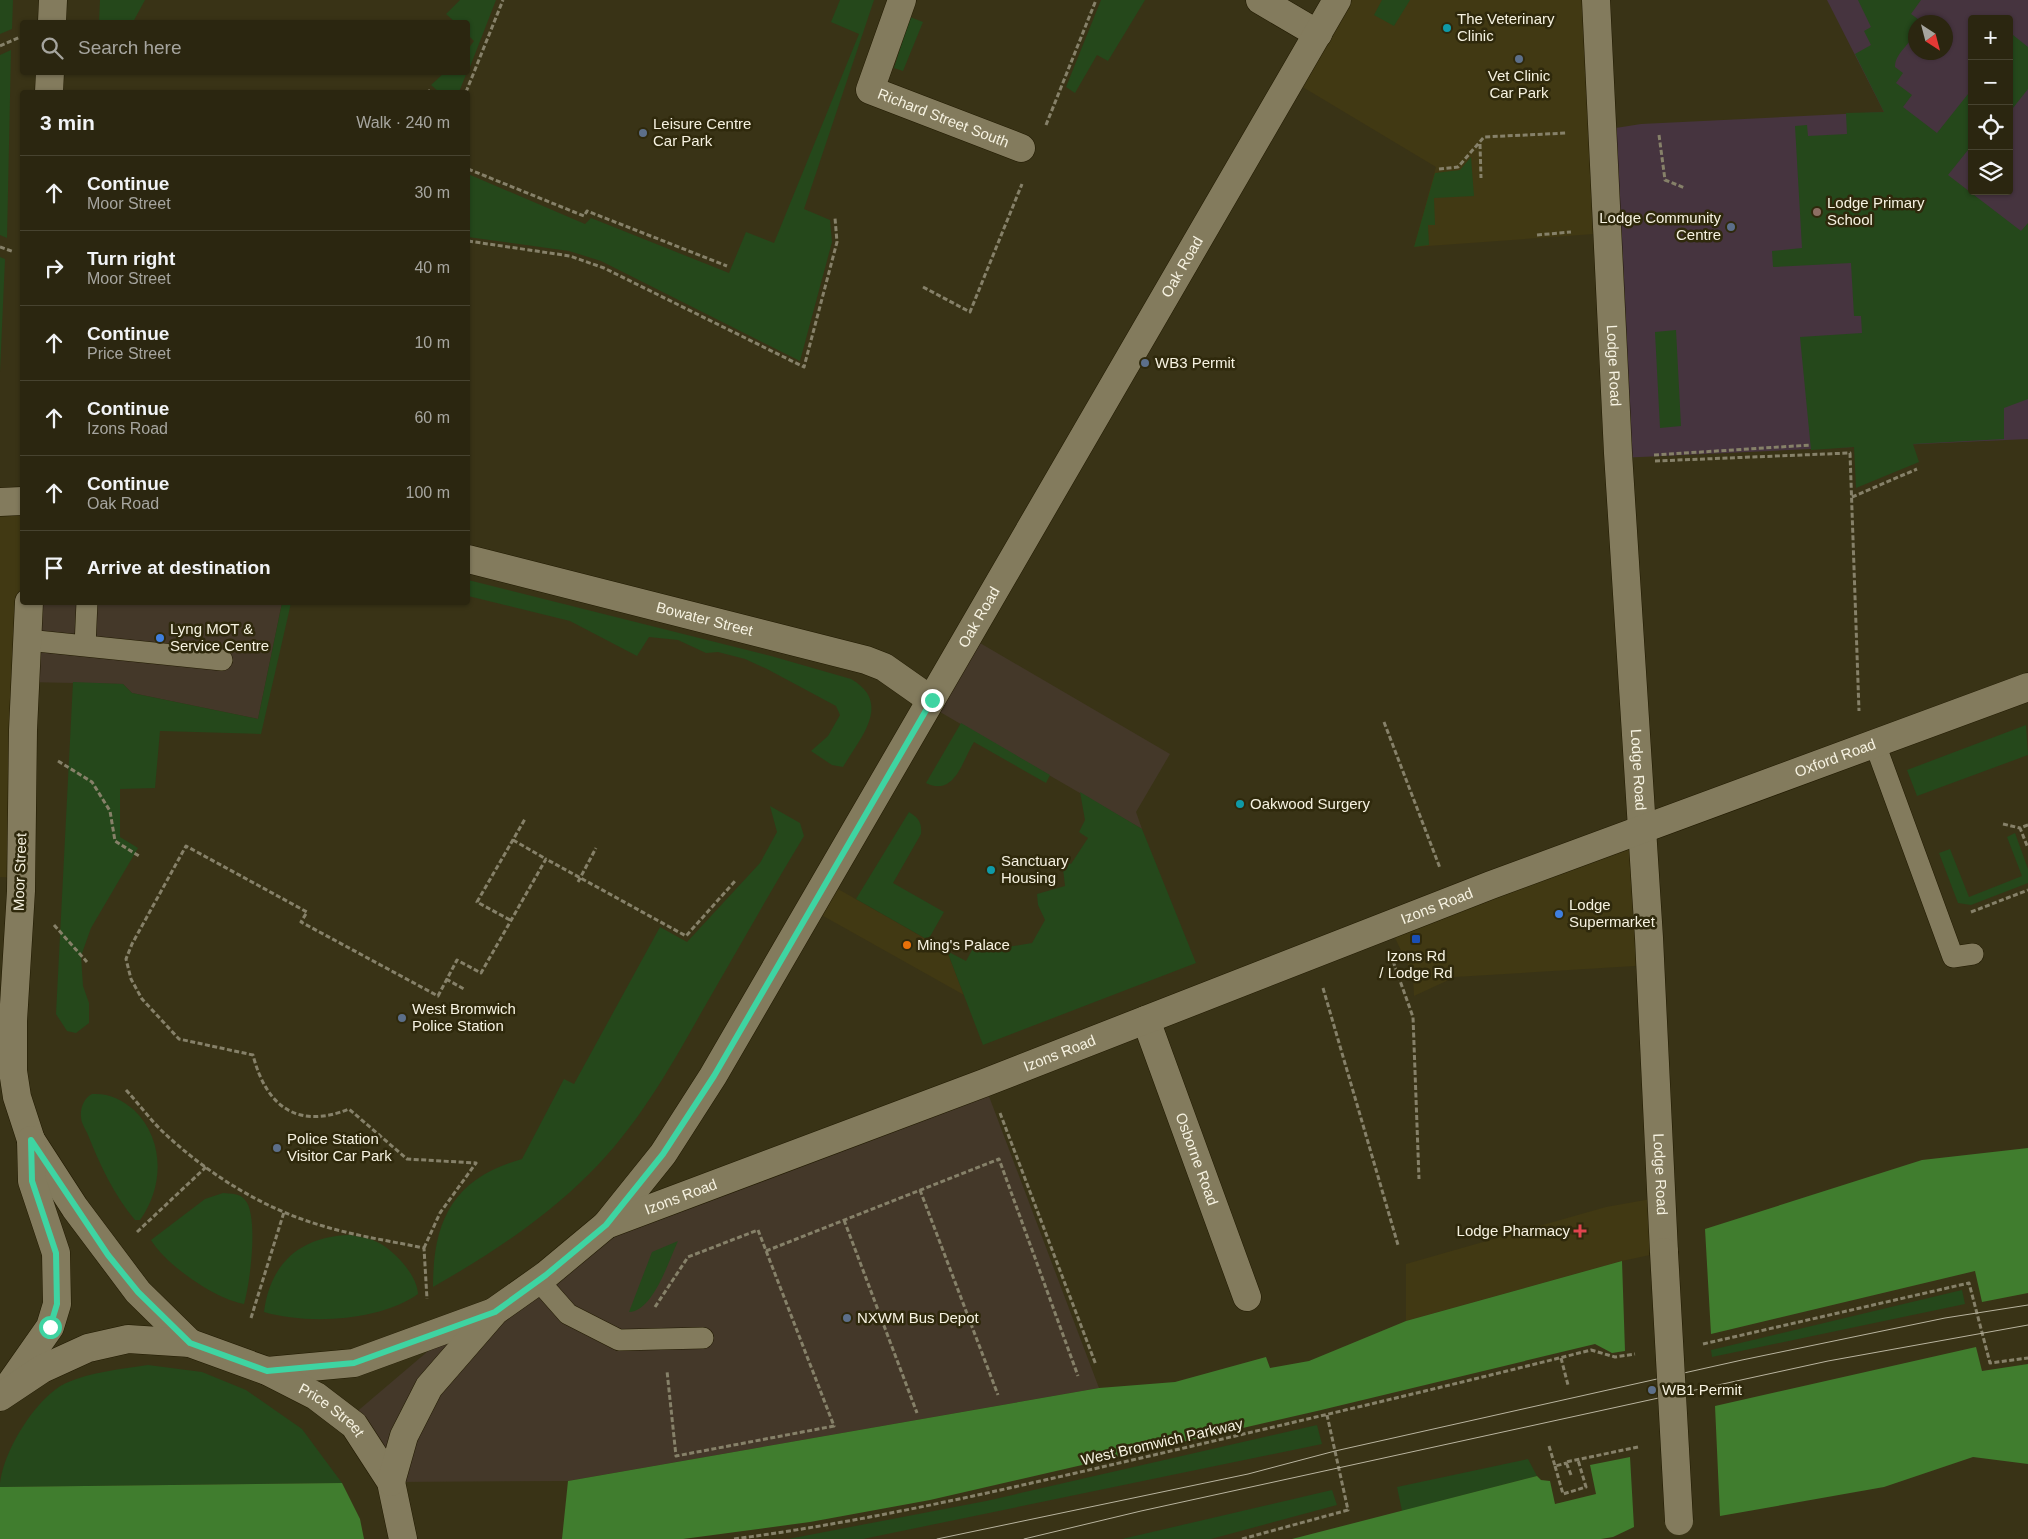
<!DOCTYPE html>
<meta charset="utf-8">
<style>
body{margin:0;font-family:Arial,sans-serif;background:#37321e;color:#f1f3f6}
.controls{position:absolute;right:15px;top:15px;display:grid;overflow:hidden;border-radius:5px;box-shadow:0 1px 4px #0004}
.controls button{width:45px;height:45px;display:grid;place-items:center;padding:0;border:0;border-bottom:1px solid #474330;background:#2b2610;color:#f1f3f6;font:25px sans-serif}
.compass{position:absolute;left:1908px;top:15px;width:45px;height:45px;border-radius:50%;background:#2b2610;box-shadow:0 1px 4px #0004;rotate:144deg}
.stop{position:absolute;width:15px;height:15px;margin:-11px;border:4px solid #3ed4a2;border-radius:50%;background:#fff}
.stop.end{background:#3ed4a2;border-color:#fff;box-shadow:0 1px 5px #0008}
.list{margin:0;padding:0;list-style:none}
h2{display:flex;justify-content:space-between;align-items:center;height:65px;margin:0;padding:0 20px;font-size:21px}
h2 small{font-size:16px;font-weight:400;color:#a6a59f}
.list li{display:grid;grid-template-columns:32px 1fr auto;gap:15px;align-items:center;box-sizing:border-box;height:75px;padding:0 20px;border-top:1px solid #474330}
.list b{display:block;font-size:19px;white-space:nowrap}
.list p{margin:0;font-size:16px;white-space:nowrap;color:#a6a59f}
.list em{font-size:16px;font-style:normal;color:#a6a59f}
.icon{flex:none;width:28px;height:28px;fill:none;stroke:currentColor;stroke-width:2;stroke-linecap:round;stroke-linejoin:round}
.map{position:relative;flex:none;width:2028px;height:1539px;overflow:hidden}
.search{position:absolute;background:#2b2610;box-shadow:0 1px 4px #0004;left:20px;top:20px;width:450px;height:55px;display:flex;align-items:center;gap:12px;box-sizing:border-box;padding:0 18px;border-radius:5px;color:#a6a59f;font-size:19px}
.panel{position:absolute;background:#2b2610;box-shadow:0 1px 4px #0004;left:20px;top:90px;width:450px;height:515px;border-radius:5px}
.map>svg:first-child{display:block}
.built{fill:#413913}
.industrial{fill:#443829}
.education{fill:#46343f;fill-rule:evenodd}
.green{fill:#25481b}
.forest{fill:#407d2e}
.lines{fill:none;stroke-linecap:round;stroke-linejoin:round}
.lane-casing{stroke:#211a00;stroke-width:22}
.street-casing{stroke:#211a00;stroke-width:29}
.secondary-casing{stroke:#211a00;stroke-width:29}
.path{stroke:#868169;stroke-width:3;stroke-dasharray:5 2.5;stroke-linecap:butt}
.lane{stroke:#837b5d;stroke-width:21}
.street{stroke:#837b5d;stroke-width:28}
.secondary{stroke:#837b5d;stroke-width:28}
.tram{stroke:#b9b49f;stroke-width:1}
.street-bridge-casing{stroke:#211a00;stroke-width:29;stroke-linecap:butt}
.street-bridge{stroke:#837b5d;stroke-width:28}
.route{stroke:#3ed4a2;stroke-width:6}
.culture-dot{fill:#0f9aa8;stroke:#2f290c;stroke-width:2}
.service-dot{fill:#5c6f8a;stroke:#2f290c;stroke-width:2}
.education-dot{fill:#8d6e63;stroke:#2f290c;stroke-width:2}
.shop-dot{fill:#3f7fe0;stroke:#2f290c;stroke-width:2}
.transit-dot{fill:#1a4fb4;stroke:#2f290c;stroke-width:2}
.food-dot{fill:#e8710a;stroke:#2f290c;stroke-width:2}
.health-dot{fill:#e0444e;stroke:#2f290c;stroke-width:2}
.labels{text-anchor:middle;stroke-width:5;stroke-linejoin:round;paint-order:stroke}
.poi-label{font-size:15px;fill:#f6f2e1;stroke:#2f290c;text-anchor:start}
.street-label{font-size:15px;fill:#f6f2e1;stroke:#2f290c}
</style>
<div class="map">
<svg width="2028" height="1539" viewBox="0 0 2028 1539">
<rect width="100%" height="100%" fill="#393316"/>
<!-- built -->
<path class="built" d="M 1337,0 L 1596,0 L 1608,233 L 1414,247 L 1436,167 L 1291,80 Z
M 22,501 L 22,602 L 21,878 L 0,877 L 0,502 Z
M 1643,830 L 1651,965 L 1455,977 L 1414,996 L 1413,976 L 1389,925 Z
M 824,881 L 947,951 L 964,995 L 809,908 Z
M 1662,1197 L 1664,1252 L 1622,1261 L 1406,1321 L 1406,1264 L 1606,1207 Z"/>
<!-- industrial -->
<path class="industrial" d="M 29,603 L 282,603 L 258,719 L 132,693 L 123,684 L 25,682 Z
M 968,636 L 1170,754 L 1136,812 L 1142,829 L 928,705 Z
M 984,1083 L 1099,1388 L 568,1481 L 391,1482 L 347,1420 L 434,1346 L 606,1225 Z"/>
<!-- education -->
<path class="education" d="M 1827,0 L 2028,0 L 2028,439 L 1619,458 L 1603,130 L 1641,124 L 1884,112 ZM 1972,19 L 2009,19 L 2009,191 L 1972,191 ZM 1916,22 L 1946,22 L 1946,52 L 1916,52 Z"/>
<!-- green -->
<path class="green" d="M 0,0 L 13,0 L 12,29 L 0,34 Z
M 100,0 L 145,0 L 133,22 L 99,22 Z
M 460,0 L 496,0 L 468,72 L 468,49 L 474,41 L 468,35 L 468,22 L 455,22 L 446,14 Z
M 840,0 L 874,0 L 804,209 L 830,220 L 832,242 L 800,361 L 601,261 L 569,251 L 468,237 L 468,174 L 585,224 L 591,218 L 729,273 L 746,232 L 774,243 L 859,34 L 831,22 Z
M 1101,0 L 1145,0 L 1108,61 L 1097,55 L 1075,93 L 1066,87 Z
M 1382,0 L 1410,0 L 1394,26 L 1374,15 Z
M 1858,0 L 1921,0 L 1911,14 L 1922,22 L 1916,22 C 1916,44 1895,50 1895,67 L 1903,73 L 1896,83 L 1912,95 L 1903,107 L 1937,133 L 1972,89 L 1972,145 L 1948,175 L 2021,231 L 2028,223 L 2028,399 L 2004,408 L 2004,439 L 1913,444 L 1919,462 L 1856,488 L 1854,447 L 1811,450 L 1800,337 L 1862,333 L 1861,316 L 1854,316 L 1851,263 L 1773,267 L 1772,251 L 1802,248 L 1795,126 L 1807,125 L 1808,136 L 1847,134 L 1846,113 L 1884,112 L 1855,54 L 1871,45 L 1864,31 L 1871,27 Z
M 910,17 L 923,22 L 903,71 L 894,68 Z
M 2013,35 L 2028,47 L 2028,89 L 2009,113 L 2009,40 Z
M 11,50 L 7,238 L 0,235 L 0,55 Z
M 444,73 L 467,72 L 459,92 L 439,92 L 431,85 Z
M 1471,157 L 1474,196 L 1434,198 L 1435,225 L 1428,225 L 1429,245 L 1414,247 L 1435,173 L 1460,170 Z
M 0,257 L 5,259 L 0,372 Z
M 1676,330 L 1681,426 L 1660,428 L 1655,332 Z
M 468,580 L 771,656 L 851,679 C 893,703 860,738 843,767 L 832,765 L 811,751 L 828,736 L 840,715 L 836,706 L 767,669 L 745,659 L 718,652 L 706,653 L 678,640 L 649,637 L 637,656 L 570,621 L 468,596 Z
M 282,603 L 291,603 L 261,734 L 160,731 L 155,788 L 120,789 L 120,837 L 138,848 L 91,928 L 81,956 L 83,986 L 89,1003 L 89,1023 L 76,1033 L 67,1031 L 56,1014 L 73,682 L 123,684 L 132,693 L 258,719 Z
M 961,723 L 1050,775 L 1046,783 L 974,742 C 962,761 955,797 926,783 Z
M 2026,725 L 2028,755 L 1917,796 L 1907,770 Z
M 1080,792 L 1142,829 L 1196,963 L 983,1045 L 947,951 L 966,961 L 976,943 L 990,950 L 1032,943 L 1045,920 L 1038,905 L 1037,894 L 1065,886 L 1062,860 L 1071,864 L 1088,838 L 1079,832 L 1085,820 Z
M 770,806 L 800,823 L 804,836 C 769,894 735,954 701,1013 C 669,1070 636,1128 589,1174 C 543,1220 489,1255 433,1287 C 433,1219 454,1178 522,1159 L 564,1079 L 574,1084 L 660,927 L 687,942 L 760,863 L 777,832 Z
M 909,812 C 919,818 922,823 921,834 L 893,883 L 944,912 L 928,940 L 856,899 Z
M 2015,833 L 2028,869 L 2028,883 L 1971,905 L 1958,903 L 1939,853 L 1950,849 L 1969,897 L 2022,876 L 2007,837 Z
M 92,1094 C 109,1093 121,1099 134,1110 C 165,1140 164,1187 140,1220 L 135,1220 C 114,1195 100,1165 88,1135 C 86,1130 81,1123 81,1117 C 80,1108 84,1098 92,1094 Z
M 223,1193 C 231,1194 240,1193 245,1200 C 259,1215 250,1284 244,1304 C 215,1299 166,1265 151,1240 L 205,1199 Z
M 350,1235 C 360,1237 371,1238 381,1244 C 396,1253 417,1275 418,1294 C 380,1321 308,1325 264,1312 C 270,1263 301,1236 350,1235 Z
M 678,1241 C 669,1260 653,1312 629,1312 L 652,1252 Z
M 1962,1290 L 1965,1304 L 1712,1357 L 1711,1350 Z
M 148,1365 L 202,1372 L 246,1390 L 302,1429 L 342,1483 L 0,1487 C 1,1454 36,1397 66,1383 C 91,1372 121,1369 148,1365 Z
M 1317,1425 L 1322,1444 L 863,1539 L 788,1539 L 986,1501 Z
M 1528,1459 L 1537,1476 L 1402,1511 L 1397,1487 Z
M 1332,1490 L 1337,1505 L 1211,1539 L 1122,1539 Z"/>
<!-- forest -->
<path class="forest" d="M 2028,1148 L 2028,1293 L 1982,1302 L 1975,1271 L 1711,1334 L 1705,1229 L 1922,1160 Z
M 1622,1261 L 1625,1351 L 1612,1353 L 1595,1344 L 1317,1411 L 930,1500 L 810,1522 L 683,1539 L 562,1539 L 568,1481 L 1099,1388 L 1175,1382 L 1266,1357 L 1270,1368 L 1309,1361 L 1406,1321 Z
M 1976,1347 L 1982,1371 L 2028,1364 L 2028,1464 L 1973,1457 L 1884,1487 L 1720,1516 L 1715,1406 Z
M 1630,1457 L 1634,1527 L 1613,1537 L 1601,1539 L 1292,1539 L 1537,1476 L 1541,1480 L 1550,1481 L 1555,1504 L 1596,1494 L 1590,1465 Z
M 342,1483 L 360,1519 L 364,1539 L 0,1539 L 0,1487 Z"/>
<g class="lines">
<defs>
<path id="lane" d="M 27,640 L 222,660
M 85,646 L 87,602
M 1875,744 L 1953,957 L 1973,954
M 538,1280 L 568,1314 L 619,1340 L 703,1338"/>
<g id="street">
<path id="s1" d="M 902,0 L 870,90 L 1021,148"/>
<path d="M 1260,0 L 1318,34"/>
<path id="s2" d="M 1596,0 L 1618,453 L 1649,938 L 1664,1252"/>
<path d="M 0,502 L 22,501"/>
<path id="s3" d="M 468,559 L 866,660 L 884,667 L 931,700"/>
<path id="s4" d="M 1146,1020 L 1247,1297"/>
<path id="s5" d="M 606,1225 L 663,1154 L 713,1076 L 1337,0"/>
</g>
<g id="secondary">
<path d="M 52,22 L 53,0"/>
<path d="M 49,92 L 50,72"/>
<path d="M 29,602 L 23,730 L 21,891 L 13,1021 L 13,1071 L 17,1097 L 31,1140 L 75,1208 L 138,1292 L 190,1343"/>
<path d="M 267,1371 L 354,1363 L 491,1313"/>
<path d="M 10,1384 L 50,1327 L 57,1304 L 56,1253 L 32,1181 L 31,1140"/>
<path id="s6" d="M 0,1397 L 42,1369 L 88,1348 L 128,1339 L 190,1343 L 267,1371 L 316,1396 L 354,1425 L 391,1482 L 403,1539"/>
<path id="s7" d="M 391,1482 L 404,1436 L 429,1387 L 495,1311 L 546,1275 L 606,1225 L 984,1083 L 1491,885 L 2028,687"/>
</g>
</defs>
<!-- lane casing -->
<use href="#lane" class="lane-casing"/>
<!-- street casing -->
<use href="#street" class="street-casing"/>
<!-- secondary casing -->
<use href="#secondary" class="secondary-casing"/>
<!-- path -->
<path class="path" d="M 0,46 L 20,37
M 428,90 L 430,92
M 466,92 L 503,0
M 1046,125 L 1096,0
M 1659,135 L 1665,180 L 1685,188
M 1480,144 L 1481,178
M 468,169 L 584,216 L 587,211 L 727,266
M 1439,169 L 1458,167 L 1484,137 L 1567,133
M 1537,235 L 1571,232
M 468,241 L 570,256 L 604,268 L 804,367 L 837,242 L 835,218
M 0,247 L 14,252
M 923,287 L 970,312 L 1022,184
M 1654,455 L 1811,445
M 1655,461 L 1850,453 L 1859,711
M 1852,497 L 1917,469
M 1384,722 L 1440,868
M 58,761 L 92,782 L 110,811 L 115,841 L 139,856
M 2003,824 L 2020,828
M 2028,825 L 2020,828 L 2028,848
M 513,840 L 546,859
M 578,882 L 596,848
M 1971,912 L 2028,890
M 510,920 L 477,902 L 525,819
M 54,925 L 87,962
M 1393,961 L 1413,1017 L 1419,1179
M 446,979 L 464,989
M 1323,988 L 1398,1245
M 126,1090 C 138,1103 149,1118 161,1130 C 206,1173 263,1209 323,1226 C 356,1236 390,1241 424,1248 L 427,1299
M 1000,1113 L 1096,1365
M 920,1190 L 998,1395
M 844,1220 L 917,1413
M 137,1232 L 206,1167
M 424,1248 L 440,1213 L 476,1163 L 407,1159 L 349,1109 C 297,1130 266,1106 253,1055 L 179,1039 L 142,999 L 131,979 L 126,959 L 132,944 L 186,846 L 307,912 L 301,922 L 438,996 L 457,960 L 481,973 L 546,859 L 686,936 L 736,880
M 766,1251 L 999,1159 L 1078,1376
M 655,1307 L 688,1257 L 758,1230 L 834,1426 L 676,1456 L 667,1371
M 251,1318 L 284,1212
M 1703,1344 L 1969,1283 L 1990,1363 L 2028,1358
M 1561,1358 L 1568,1385
M 1549,1446 L 1555,1466 L 1567,1463
M 1555,1466 L 1563,1494 L 1586,1487 L 1578,1460
M 1571,1475 L 1566,1462 L 1638,1447
M 734,1539 C 871,1521 1006,1489 1141,1458 C 1291,1423 1441,1388 1591,1350 L 1615,1357 L 1635,1354
M 1242,1539 L 1348,1510 L 1327,1415"/>
<!-- lane -->
<use href="#lane" class="lane"/>
<!-- street -->
<use href="#street" class="street"/>
<!-- secondary -->
<use href="#secondary" class="secondary"/>
<!-- tram -->
<path class="tram" d="M 937,1539 L 1248,1474 L 1335,1451 L 1742,1360 L 1945,1318 L 2028,1305
M 1024,1539 L 1141,1511 L 1828,1361 L 2028,1325"/>
<defs>
<path id="street-bridge" d="M 1664,1252 L 1679,1521"/>
</defs>
<!-- street-bridge casing -->
<use href="#street-bridge" class="street-bridge-casing"/>
<!-- street-bridge -->
<use href="#street-bridge" class="street-bridge"/>
</g>
<g class="lines">
<!-- route -->
<path class="route" d="M 50,1327 L 57,1304 L 56,1253 L 32,1181 L 31,1140 L 108,1255 L 138,1292 L 190,1343 L 267,1371 L 354,1363 L 495,1312 L 546,1275 L 606,1225 L 663,1154 L 714,1076 L 932,700"/>
</g>
<!-- markers -->
<g class="culture-dot">
<circle cx="1447" cy="28" r="5"/>
<circle cx="1240" cy="804" r="5"/>
<circle cx="991" cy="870" r="5"/>
</g>
<g class="service-dot">
<circle cx="1519" cy="59" r="5"/>
<circle cx="643" cy="133" r="5"/>
<circle cx="1731" cy="227" r="5"/>
<circle cx="1145" cy="363" r="5"/>
<circle cx="402" cy="1018" r="5"/>
<circle cx="277" cy="1148" r="5"/>
<circle cx="847" cy="1318" r="5"/>
<circle cx="1652" cy="1390" r="5"/>
</g>
<circle class="education-dot" cx="1817" cy="212" r="5"/>
<g class="shop-dot">
<circle cx="160" cy="638" r="5"/>
<circle cx="1559" cy="914" r="5"/>
</g>
<rect class="transit-dot" x="1411" y="934" width="10" height="10" rx="2.5"/>
<circle class="food-dot" cx="907" cy="945" r="5"/>
<path class="health-dot" d="M1577.5 1223.5h5v5h5v5h-5v5h-5v-5h-5v-5h5z"/>
<g class="labels">
<!-- poi labels -->
<g class="poi-label">
<text x="1457" y="24">The Veterinary<tspan x="1457" dy="17">Clinic</tspan></text>
<text x="1519" y="81" text-anchor="middle">Vet Clinic<tspan x="1519" dy="17">Car Park</tspan></text>
<text x="653" y="129">Leisure Centre<tspan x="653" dy="17">Car Park</tspan></text>
<text x="1827" y="208">Lodge Primary<tspan x="1827" dy="17">School</tspan></text>
<text x="1721" y="223" text-anchor="end">Lodge Community<tspan x="1721" dy="17">Centre</tspan></text>
<text x="1155" y="368">WB3 Permit</text>
<text x="170" y="634">Lyng MOT &amp;<tspan x="170" dy="17">Service Centre</tspan></text>
<text x="1250" y="809">Oakwood Surgery</text>
<text x="1001" y="866">Sanctuary<tspan x="1001" dy="17">Housing</tspan></text>
<text x="1569" y="910">Lodge<tspan x="1569" dy="17">Supermarket</tspan></text>
<text x="917" y="950">Ming's Palace</text>
<text x="1416" y="961" text-anchor="middle">Izons Rd<tspan x="1416" dy="17">/ Lodge Rd</tspan></text>
<text x="412" y="1014">West Bromwich<tspan x="412" dy="17">Police Station</tspan></text>
<text x="287" y="1144">Police Station<tspan x="287" dy="17">Visitor Car Park</tspan></text>
<text x="1570" y="1236" text-anchor="end">Lodge Pharmacy</text>
<text x="857" y="1323">NXWM Bus Depot</text>
<text x="1662" y="1395">WB1 Permit</text>
</g>
<!-- street labels -->
<g class="street-label">
<text dy="5" stroke="none"><textPath href="#s1" startOffset="174">Richard Street South</textPath></text>
<text dy="5" stroke="none"><textPath href="#s5" startOffset="1119">Oak Road</textPath></text>
<text dy="5" stroke="none"><textPath href="#s2" startOffset="366">Lodge Road</textPath></text>
<text dy="5" stroke="none"><textPath href="#s5" startOffset="714">Oak Road</textPath></text>
<text dy="5" stroke="none"><textPath href="#s3" startOffset="244">Bowater Street</textPath></text>
<text dy="5" stroke="none"><textPath href="#s7" startOffset="1659">Oxford Road</textPath></text>
<text dy="5" stroke="none"><textPath href="#s2" startOffset="771">Lodge Road</textPath></text>
<text transform="translate(20 872) rotate(-88)" y="5">Moor Street</text>
<text dy="5" stroke="none"><textPath href="#s7" startOffset="1234">Izons Road</textPath></text>
<text dy="5" stroke="none"><textPath href="#s7" startOffset="829">Izons Road</textPath></text>
<text dy="5" stroke="none"><textPath href="#s4" startOffset="148">Osborne Road</textPath></text>
<text dy="5" stroke="none"><textPath href="#s2" startOffset="1176">Lodge Road</textPath></text>
<text dy="5" stroke="none"><textPath href="#s7" startOffset="424">Izons Road</textPath></text>
<text dy="5" stroke="none"><textPath href="#s6" startOffset="362">Price Street</textPath></text>
<text transform="translate(1162 1442) rotate(-13)" y="5">West Bromwich Parkway</text>
</g>
</g>
</svg>
<div class="controls">
<button>+</button>
<button>−</button>
<button><svg class="icon" aria-label="locate" viewBox="0 0 24 24"><circle cx="12" cy="12" r="6"/><path d="M12 2v4M12 18v4M2 12h4M18 12h4"/></svg></button>
<button><svg class="icon" aria-label="layers" viewBox="0 0 24 24"><path d="M12 4l9 5-9 5-9-5zM3 14l9 5 9-5"/></svg></button>
</div>
<svg class="compass" viewBox="-18 -18 36 36"><path d="M0-13l5 13h-10z" fill="#e53935"/><path d="M0 13l5-13h-10z" fill="#a6a59f"/></svg>
<div class="stop" style="left:50px;top:1327px"></div>
<div class="stop end" style="left:932px;top:700px"></div>
<div class="search"><svg class="icon" aria-label="search" viewBox="0 0 24 24"><circle cx="10" cy="10" r="6"/><path d="M15 15l6 6"/></svg>Search here</div>
<section class="panel">
<h2>3 min<small>Walk · 240 m</small></h2>
<ul class="list">
<li><svg class="icon" aria-label="ahead" viewBox="0 0 24 24"><path d="M12 20V5M6 11l6-6 6 6"/></svg><div><b>Continue</b><p>Moor Street</p></div><em>30 m</em></li>
<li><svg class="icon" aria-label="right" viewBox="0 0 24 24"><path d="M7 20v-9h11M14 6l5 5-5 5"/></svg><div><b>Turn right</b><p>Moor Street</p></div><em>40 m</em></li>
<li><svg class="icon" aria-label="ahead" viewBox="0 0 24 24"><path d="M12 20V5M6 11l6-6 6 6"/></svg><div><b>Continue</b><p>Price Street</p></div><em>10 m</em></li>
<li><svg class="icon" aria-label="ahead" viewBox="0 0 24 24"><path d="M12 20V5M6 11l6-6 6 6"/></svg><div><b>Continue</b><p>Izons Road</p></div><em>60 m</em></li>
<li><svg class="icon" aria-label="ahead" viewBox="0 0 24 24"><path d="M12 20V5M6 11l6-6 6 6"/></svg><div><b>Continue</b><p>Oak Road</p></div><em>100 m</em></li>
<li><svg class="icon" aria-label="arrive" viewBox="0 0 24 24"><path d="M6 21V4h12l-3 4 3 4H6"/></svg><div><b>Arrive at destination</b></div></li>
</ul>
</section>
</div>
